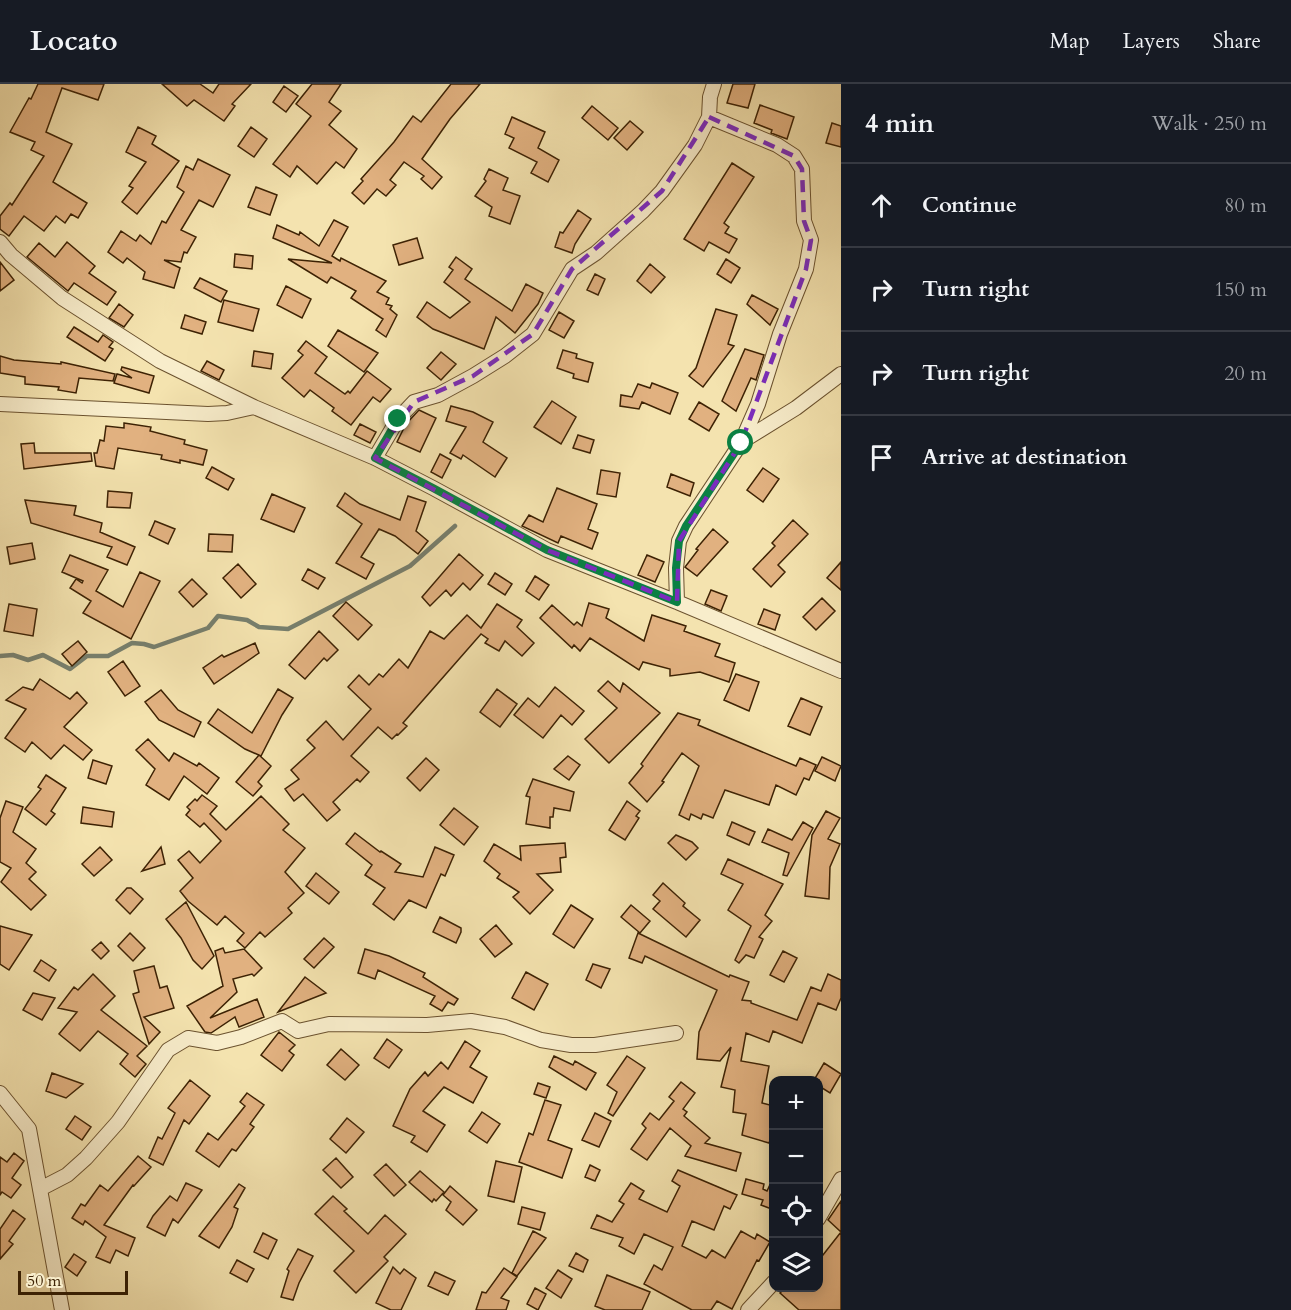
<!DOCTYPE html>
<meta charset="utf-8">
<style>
body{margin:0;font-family:Cardo,serif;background:#242831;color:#f1f3f6}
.controls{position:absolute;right:18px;bottom:18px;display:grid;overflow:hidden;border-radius:12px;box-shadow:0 3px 15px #0003}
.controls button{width:54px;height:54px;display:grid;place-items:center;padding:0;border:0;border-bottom:2px solid #363941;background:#171b24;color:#f1f3f6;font:30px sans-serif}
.scale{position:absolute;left:18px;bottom:15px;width:110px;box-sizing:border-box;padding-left:6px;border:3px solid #3d2204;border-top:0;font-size:16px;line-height:21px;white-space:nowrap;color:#3d2204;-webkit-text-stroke:4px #f8edcb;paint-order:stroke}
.stop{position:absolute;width:18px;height:18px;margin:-14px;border:4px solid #0b8043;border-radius:50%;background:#fff}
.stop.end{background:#0b8043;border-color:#fff;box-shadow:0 2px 6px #0008}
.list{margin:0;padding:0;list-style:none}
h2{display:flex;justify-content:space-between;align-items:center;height:78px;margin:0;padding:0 24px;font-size:26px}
h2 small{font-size:20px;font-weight:400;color:#9ea1a6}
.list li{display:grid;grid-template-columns:39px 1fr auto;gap:18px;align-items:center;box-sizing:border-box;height:84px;padding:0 24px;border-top:2px solid #363941}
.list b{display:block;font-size:22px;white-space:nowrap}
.list em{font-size:20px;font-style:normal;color:#9ea1a6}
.icon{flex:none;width:33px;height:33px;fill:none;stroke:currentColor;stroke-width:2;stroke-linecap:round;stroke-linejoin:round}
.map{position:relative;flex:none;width:841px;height:1226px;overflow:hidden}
header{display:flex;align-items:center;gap:36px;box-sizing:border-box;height:84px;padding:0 30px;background:#171b24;border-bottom:2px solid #363941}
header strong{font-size:28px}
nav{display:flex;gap:33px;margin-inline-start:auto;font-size:21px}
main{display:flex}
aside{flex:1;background:#171b24}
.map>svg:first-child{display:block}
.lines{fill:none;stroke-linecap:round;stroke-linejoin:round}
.stream{stroke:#777f6d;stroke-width:4.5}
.building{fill:#e1b180;stroke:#3d2204;stroke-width:1.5}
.street-casing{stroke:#6b522f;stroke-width:16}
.street{stroke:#f8edcb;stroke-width:14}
.route{stroke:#0b8043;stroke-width:8}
.marked{fill:none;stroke:#7b2cbf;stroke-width:4.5;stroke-dasharray:12 8;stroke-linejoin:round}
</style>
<header>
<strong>Locato</strong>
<nav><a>Map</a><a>Layers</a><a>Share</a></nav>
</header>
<main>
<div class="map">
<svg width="841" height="1226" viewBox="0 0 841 1226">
<rect width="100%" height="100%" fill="#f4e3af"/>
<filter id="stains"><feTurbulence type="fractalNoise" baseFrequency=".00333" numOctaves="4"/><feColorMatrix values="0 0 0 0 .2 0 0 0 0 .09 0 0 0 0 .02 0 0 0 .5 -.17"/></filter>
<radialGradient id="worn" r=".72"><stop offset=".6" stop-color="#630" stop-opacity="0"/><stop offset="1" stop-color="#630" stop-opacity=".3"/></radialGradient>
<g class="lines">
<!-- stream -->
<path class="stream" d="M 0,572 L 13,571 L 28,576 L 43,571 L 70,585 L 87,572 L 108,572 L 132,559 L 144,560 L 154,563 L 208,544 L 218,532 L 247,536 L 259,543 L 288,545 L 410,482 L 455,442"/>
</g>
<!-- building -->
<path class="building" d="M 38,0 L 104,0 L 98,16 L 62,4 L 46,48 L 72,60 L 53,98 L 87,119 L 78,134 L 71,130 L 65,139 L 56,132 L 44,147 L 24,132 L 9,152 L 0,145 L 0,132 L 10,119 L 12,121 L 44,72 L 31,66 L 35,58 L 10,48 L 29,14 L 31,15 Z
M 162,0 L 200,0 L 213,9 L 219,0 L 251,0 L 232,20 L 235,22 L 224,37 L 194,16 L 187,22 Z
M 312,0 L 341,0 L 329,18 L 341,27 L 329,41 L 357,65 L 344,84 L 336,78 L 317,100 L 297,82 L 290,93 L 273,80 L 311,32 L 296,20 Z
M 451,0 L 480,0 L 450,35 L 422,75 L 442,93 L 432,105 L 421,95 L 424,92 L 404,78 L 390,96 L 396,101 L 386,112 L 377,105 L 364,120 L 352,109 L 363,97 L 361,95 L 394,58 L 413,32 L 421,38 Z
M 733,0 L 755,0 L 748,24 L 727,19 Z
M 284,2 L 298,12 L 286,28 L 273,18 Z
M 760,21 L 794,33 L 787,55 L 771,49 L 772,46 L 754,39 Z
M 592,22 L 618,44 L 608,56 L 582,34 Z
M 512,33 L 545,48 L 538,64 L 559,76 L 548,98 L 531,89 L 537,78 L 509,64 L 514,54 L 505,50 Z
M 630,37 L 643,48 L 627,66 L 614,54 Z
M 832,39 L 841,42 L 841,63 L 826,59 Z
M 138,43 L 156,52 L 152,60 L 179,77 L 137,130 L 122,118 L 133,104 L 129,102 L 146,78 L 126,68 Z
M 251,43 L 267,55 L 254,73 L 238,62 Z
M 198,75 L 230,91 L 213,123 L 199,116 L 181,146 L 196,153 L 187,169 L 184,168 L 181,178 L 164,176 L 180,184 L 174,204 L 143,195 L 145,188 L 127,174 L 123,179 L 108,168 L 121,147 L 136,157 L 140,151 L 151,160 L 162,137 L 166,139 L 184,108 L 177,103 L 186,82 L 193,86 Z
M 732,79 L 754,93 L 724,139 L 729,143 L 725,149 L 737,155 L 729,169 L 709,158 L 704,167 L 684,155 Z
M 489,85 L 508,94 L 503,106 L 520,112 L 510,140 L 489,132 L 492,123 L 475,112 L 486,97 L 484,95 Z
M 256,103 L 277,111 L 270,131 L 248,123 Z
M 578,126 L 591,135 L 575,160 L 572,169 L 555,163 L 560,148 L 563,149 Z
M 334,136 L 348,143 L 332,172 L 340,177 L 341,174 L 386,197 L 377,208 L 389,214 L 386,220 L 392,222 L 390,225 L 397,231 L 386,253 L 376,246 L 383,235 L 351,214 L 356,207 L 331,193 L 327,199 L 288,175 L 332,179 L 273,154 L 277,141 L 299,151 L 300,148 L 319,162 Z
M 417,154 L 423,174 L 399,181 L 393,161 Z
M 67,158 L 95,182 L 89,189 L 116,208 L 107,221 L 74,199 L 68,207 L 27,173 L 39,159 L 55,173 Z
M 235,170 L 253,172 L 252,185 L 234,183 Z
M 456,173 L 472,185 L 465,195 L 512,227 L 526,200 L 543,209 L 538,220 L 515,249 L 496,233 L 484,265 L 433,245 L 417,233 L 427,218 L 450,234 L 470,218 L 444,198 L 453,186 L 449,183 Z
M 726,175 L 740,184 L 731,199 L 717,190 Z
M 0,178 L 14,196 L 0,207 Z
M 650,180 L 665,193 L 651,209 L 637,197 Z
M 595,190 L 605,195 L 598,211 L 587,206 Z
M 200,194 L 227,207 L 221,218 L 194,204 Z
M 286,202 L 311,215 L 302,234 L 277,221 Z
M 752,211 L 778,225 L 770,241 L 747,220 Z
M 224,216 L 259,225 L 253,247 L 218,238 Z
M 119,220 L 133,231 L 124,243 L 109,234 Z
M 716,225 L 737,231 L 728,260 L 734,262 L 703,303 L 689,292 L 696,284 Z
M 559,228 L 574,237 L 564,254 L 549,246 Z
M 185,231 L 206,238 L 202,250 L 181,244 Z
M 74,243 L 98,258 L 103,251 L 113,258 L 109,263 L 113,265 L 105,277 L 67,253 Z
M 338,246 L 378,269 L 364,288 L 328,262 Z
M 306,257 L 327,273 L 315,289 L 345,310 L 348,307 L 350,309 L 367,287 L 391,305 L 380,318 L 373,313 L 351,341 L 332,327 L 334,324 L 310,306 L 304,313 L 282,294 L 303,271 L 298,267 Z
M 745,265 L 764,271 L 756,296 L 751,294 L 736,327 L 722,317 Z
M 563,266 L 577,270 L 576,274 L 593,279 L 588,298 L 573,294 L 574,290 L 557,284 Z
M 254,267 L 273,270 L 271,285 L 252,282 Z
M 441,268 L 456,280 L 441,296 L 427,284 Z
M 0,272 L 14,276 L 61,280 L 61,278 L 115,290 L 113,297 L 79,294 L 76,309 L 58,306 L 59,303 L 25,300 L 25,293 L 0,289 Z
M 207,277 L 224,286 L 219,296 L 201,287 Z
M 122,283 L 154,292 L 149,309 L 114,299 L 117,290 L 132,294 L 121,286 Z
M 652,299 L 678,309 L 670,330 L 642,318 L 639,325 L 620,322 L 621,311 L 632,313 L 638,300 L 650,304 Z
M 552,317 L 576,333 L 561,360 L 534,343 Z
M 699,318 L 719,330 L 709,347 L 689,335 Z
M 451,322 L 473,328 L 493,338 L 483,358 L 507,374 L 495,393 L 463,371 L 461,375 L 450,369 L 466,343 L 446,337 Z
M 419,326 L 436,334 L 420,368 L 397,358 L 406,340 Z
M 124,339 L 151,343 L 150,347 L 185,356 L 184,360 L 207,366 L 203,381 L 180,376 L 180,379 L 161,375 L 162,371 L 118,364 L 114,385 L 96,382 L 94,369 L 97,369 L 100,356 L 104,357 L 106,342 L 124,344 Z
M 360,340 L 376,348 L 370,359 L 354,351 Z
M 578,351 L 594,356 L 590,369 L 573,364 Z
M 34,359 L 35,369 L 91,369 L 92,377 L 24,385 L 21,360 Z
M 440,370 L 451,376 L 442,394 L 431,388 Z
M 212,383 L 234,395 L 228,406 L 206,394 Z
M 763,384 L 779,395 L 763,418 L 747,406 Z
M 601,386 L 620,389 L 616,413 L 597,410 Z
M 671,390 L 694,399 L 690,412 L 667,403 Z
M 557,404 L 597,420 L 588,445 L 598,449 L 592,465 L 561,452 L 558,459 L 522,442 L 529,431 L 543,438 Z
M 108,407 L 132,409 L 130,424 L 107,423 Z
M 345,409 L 360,420 L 400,436 L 408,412 L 426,418 L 416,447 L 428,457 L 418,470 L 395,452 L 379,445 L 361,473 L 374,480 L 366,495 L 336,479 L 362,440 L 337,422 Z
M 272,410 L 305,424 L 294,448 L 261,435 Z
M 25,416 L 76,422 L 74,431 L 102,439 L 100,448 L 135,463 L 127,481 L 107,473 L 112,463 L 31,439 Z
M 793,436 L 808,450 L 778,481 L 785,488 L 771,503 L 753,485 L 775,462 L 772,459 Z
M 155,437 L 175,445 L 168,460 L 149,451 Z
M 713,445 L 728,458 L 697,492 L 685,483 L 698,466 L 696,465 Z
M 209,450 L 233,451 L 232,468 L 208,467 Z
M 32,459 L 35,475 L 10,480 L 7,463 Z
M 459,470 L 483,491 L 470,506 L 463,499 L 451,512 L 446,506 L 430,522 L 422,513 Z
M 70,471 L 108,486 L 96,507 L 123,523 L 140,488 L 160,497 L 131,555 L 83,529 L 91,517 L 70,504 L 76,495 L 82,499 L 83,497 L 62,488 Z
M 647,471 L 664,478 L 655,498 L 638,491 Z
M 841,478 L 841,506 L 827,494 Z
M 238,480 L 256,500 L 241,514 L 223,494 Z
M 308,485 L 325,494 L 318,505 L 302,496 Z
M 495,489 L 512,500 L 505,511 L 488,500 Z
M 535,492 L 549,501 L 539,516 L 526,507 Z
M 192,495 L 207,510 L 193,523 L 179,508 Z
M 711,506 L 727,512 L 721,527 L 705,520 Z
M 822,514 L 835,527 L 816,546 L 803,533 Z
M 346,518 L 372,541 L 358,556 L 333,532 Z
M 589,519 L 609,525 L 606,534 L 644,557 L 652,531 L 686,542 L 684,547 L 720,560 L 715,572 L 735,579 L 729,598 L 700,588 L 670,592 L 670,585 L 643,578 L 639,586 L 590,554 L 580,567 L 574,561 L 572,564 L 540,534 L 552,521 L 574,541 L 577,538 L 582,542 Z
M 9,520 L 37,525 L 33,552 L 4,547 Z
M 497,520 L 522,536 L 517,543 L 534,559 L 522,572 L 505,557 L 499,567 L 485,559 L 488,555 L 481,550 L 403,639 L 407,642 L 398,651 L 397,650 L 392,655 L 378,643 L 351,672 L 369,688 L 360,698 L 357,695 L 333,718 L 340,726 L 327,737 L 303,710 L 294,717 L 285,705 L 299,695 L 291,686 L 315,664 L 307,656 L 326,637 L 343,656 L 371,625 L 348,603 L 359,591 L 369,601 L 379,590 L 383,593 L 399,575 L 408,584 L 430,547 L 444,555 L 467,531 L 481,544 Z
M 764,525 L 780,531 L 775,546 L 758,540 Z
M 319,547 L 338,566 L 327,577 L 324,574 L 305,595 L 289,581 Z
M 78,557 L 87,568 L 72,582 L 62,570 Z
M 255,559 L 259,569 L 214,600 L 203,584 L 222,571 L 224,573 Z
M 123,577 L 140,602 L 125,612 L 108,588 Z
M 736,590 L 759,598 L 749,627 L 724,616 Z
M 40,595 L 70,615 L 77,608 L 87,619 L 64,643 L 92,666 L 83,676 L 64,661 L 51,675 L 32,658 L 25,668 L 5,654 L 26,625 L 6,616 L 23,603 L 33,606 Z
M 608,597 L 620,608 L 623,599 L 660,629 L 609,679 L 585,655 L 617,624 L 598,607 Z
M 555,603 L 584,627 L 572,641 L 561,631 L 543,654 L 514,631 L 528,614 L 539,623 Z
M 278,605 L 293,614 L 282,631 L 261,672 L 245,665 L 208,639 L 218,625 L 252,649 Z
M 497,605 L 517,620 L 500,643 L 480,628 Z
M 161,606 L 178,626 L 201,638 L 194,653 L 159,636 L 145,618 Z
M 801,614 L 822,623 L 810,651 L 788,642 Z
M 678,629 L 700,636 L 698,641 L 796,682 L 800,674 L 816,681 L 809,696 L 804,694 L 796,711 L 776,701 L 769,721 L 725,706 L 713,734 L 703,730 L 701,735 L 691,730 L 689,736 L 679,731 L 699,682 L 682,669 L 662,697 L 664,698 L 647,718 L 629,699 L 643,682 L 641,680 Z
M 148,655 L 169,677 L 174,669 L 197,682 L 199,679 L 219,694 L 207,710 L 184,692 L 169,716 L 146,701 L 155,685 L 136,666 Z
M 259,671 L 271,682 L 258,698 L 262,702 L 253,712 L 236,698 Z
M 568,672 L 580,681 L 569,696 L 554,685 Z
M 822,673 L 841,682 L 835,697 L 815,687 Z
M 426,674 L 439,686 L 420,707 L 407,694 Z
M 93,676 L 112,682 L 106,700 L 88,694 Z
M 46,691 L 66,704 L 51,727 L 55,730 L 46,741 L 25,725 L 41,705 L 38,703 Z
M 533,695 L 574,708 L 570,727 L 554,724 L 553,733 L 550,733 L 550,744 L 526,740 L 530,713 L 526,712 Z
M 202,711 L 217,722 L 210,730 L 226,746 L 261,712 L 289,740 L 283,746 L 305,764 L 285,788 L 304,809 L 288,824 L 292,829 L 265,853 L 260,848 L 245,864 L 237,857 L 244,849 L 225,832 L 217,841 L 188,817 L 180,807 L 193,794 L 178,776 L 189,767 L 200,779 L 221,757 L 204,739 L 200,743 L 186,731 L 190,726 L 187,723 L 195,715 L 197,717 Z
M 6,717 L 23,723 L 13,748 L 36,765 L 26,779 L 36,788 L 29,795 L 46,811 L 31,826 L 1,798 L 11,784 L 0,778 L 0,734 Z
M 627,717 L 640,727 L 636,732 L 639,734 L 625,756 L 609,746 Z
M 83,723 L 114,728 L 112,743 L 81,739 Z
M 454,724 L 478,743 L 464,761 L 440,741 Z
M 826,727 L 840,734 L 828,755 L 840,760 L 830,783 L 829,815 L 805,812 L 812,751 Z
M 732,738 L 755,748 L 749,761 L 727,751 Z
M 803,738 L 813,744 L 787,792 L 783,791 L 789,769 L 762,758 L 768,745 L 792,756 Z
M 355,749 L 380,768 L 381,767 L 401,780 L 395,788 L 423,793 L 435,763 L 454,771 L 445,792 L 441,790 L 426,824 L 409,816 L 394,836 L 373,820 L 385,804 L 365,791 L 372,781 L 346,760 Z
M 676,751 L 692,758 L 698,764 L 686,776 L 668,759 Z
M 565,759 L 566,773 L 560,774 L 561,788 L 537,790 L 553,806 L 530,830 L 513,813 L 519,808 L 497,794 L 500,790 L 484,777 L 494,760 L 521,776 L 520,762 Z
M 100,763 L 112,776 L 94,792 L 82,780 Z
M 161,763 L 165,780 L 142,787 Z
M 728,775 L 783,800 L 765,831 L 772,837 L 759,853 L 763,855 L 754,874 L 746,871 L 739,879 L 735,876 L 751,842 L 728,826 L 743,800 L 721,790 Z
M 316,789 L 339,808 L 329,820 L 306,802 Z
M 663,799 L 685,819 L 683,822 L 700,836 L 686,853 L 653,825 L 660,817 L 653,811 Z
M 127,804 L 131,804 L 143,815 L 130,830 L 116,816 Z
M 186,818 L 214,872 L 202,885 L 193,876 L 181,854 L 166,835 Z
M 571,821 L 593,835 L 574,864 L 553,850 Z
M 631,821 L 650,837 L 640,849 L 621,833 Z
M 440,833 L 461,844 L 461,848 L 456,859 L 433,848 Z
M 496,841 L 512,860 L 495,873 L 480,855 Z
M 0,842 L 32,851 L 9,886 L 0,880 Z
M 130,849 L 145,864 L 133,877 L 118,862 Z
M 638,849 L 729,893 L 730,891 L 749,898 L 742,916 L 751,917 L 751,919 L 797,936 L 811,903 L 821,907 L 828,890 L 841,896 L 841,914 L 836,926 L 818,919 L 802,959 L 773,947 L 769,958 L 746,949 L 741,977 L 769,982 L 762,1019 L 774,1022 L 774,1045 L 769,1059 L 742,1051 L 746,1030 L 733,1028 L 735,1006 L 721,1003 L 731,963 L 720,977 L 697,975 L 699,948 L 717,906 L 645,872 L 642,879 L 629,874 Z
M 324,854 L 334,863 L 314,884 L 304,875 Z
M 101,858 L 109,867 L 101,875 L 92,866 Z
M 223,864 L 225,869 L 244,865 L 262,884 L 254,892 L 252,890 L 233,895 L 237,908 L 210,934 L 257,915 L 264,933 L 239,943 L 235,933 L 211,949 L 205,948 L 187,922 L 223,902 L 215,867 Z
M 365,865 L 389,872 L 425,889 L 423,893 L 458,915 L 454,921 L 448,918 L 442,927 L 430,920 L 435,912 L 378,886 L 375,895 L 358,889 Z
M 783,867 L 797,874 L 784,898 L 770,891 Z
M 41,876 L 56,886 L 49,897 L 34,887 Z
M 593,880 L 610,885 L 601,904 L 586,896 Z
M 154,882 L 160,904 L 167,902 L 174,924 L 144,933 L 160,948 L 149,960 L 133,910 L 139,908 L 134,887 Z
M 526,888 L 548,900 L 534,926 L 512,914 Z
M 93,890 L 115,912 L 101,926 L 147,962 L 137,972 L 146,980 L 135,993 L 120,980 L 128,970 L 98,947 L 80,967 L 59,950 L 77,928 L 58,924 L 74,903 L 78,906 Z
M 305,893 L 326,909 L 278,928 Z
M 33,909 L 55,914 L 42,936 L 23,926 Z
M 279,948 L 295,961 L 289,967 L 294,971 L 282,987 L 261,971 Z
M 387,955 L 402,966 L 389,984 L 374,974 Z
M 465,957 L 480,967 L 470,983 L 487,993 L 473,1019 L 444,1003 L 423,1027 L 445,1041 L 427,1068 L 411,1058 L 415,1052 L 393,1042 L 410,1005 L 425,988 L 428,992 L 441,978 L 448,985 Z
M 341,965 L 359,981 L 345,996 L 327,981 Z
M 554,972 L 573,981 L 575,977 L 596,989 L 586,1006 L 549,983 Z
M 627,972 L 645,984 L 613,1032 L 608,1029 L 617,1008 L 607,1001 Z
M 824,979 L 841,990 L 830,1009 L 819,1002 L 819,996 L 814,996 Z
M 52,989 L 83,1000 L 66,1014 L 46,1007 Z
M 190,996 L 210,1012 L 189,1040 L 184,1036 L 163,1081 L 149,1074 L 158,1053 L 162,1055 L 175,1029 L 168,1024 Z
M 681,998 L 695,1009 L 683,1025 L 687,1028 L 684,1032 L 710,1054 L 705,1059 L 741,1069 L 736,1087 L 685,1072 L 691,1062 L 670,1044 L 647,1076 L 631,1065 L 646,1044 L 642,1040 L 650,1029 L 659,1036 L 674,1017 L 669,1013 Z
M 538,999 L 550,1003 L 546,1014 L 534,1010 Z
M 247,1009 L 264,1021 L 250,1040 L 254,1043 L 236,1067 L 232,1065 L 219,1083 L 196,1067 L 208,1049 L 218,1056 L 245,1022 L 240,1018 Z
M 545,1016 L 561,1021 L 548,1056 L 572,1065 L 562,1094 L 519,1078 L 529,1049 L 533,1051 Z
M 482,1028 L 500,1040 L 487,1059 L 469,1047 Z
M 595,1029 L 611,1037 L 599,1063 L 582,1056 Z
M 75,1032 L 91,1043 L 82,1056 L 66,1045 Z
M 347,1034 L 364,1048 L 346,1069 L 330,1055 Z
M 14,1069 L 24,1077 L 12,1094 L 21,1101 L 11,1114 L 2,1108 L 0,1111 L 0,1073 L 7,1078 Z
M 138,1072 L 151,1083 L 134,1102 L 133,1101 L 104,1141 L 135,1154 L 128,1172 L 116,1166 L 110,1179 L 96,1173 L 106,1153 L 85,1137 L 83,1141 L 72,1134 L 81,1120 L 85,1122 L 100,1101 L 108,1107 Z
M 336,1074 L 353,1093 L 341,1104 L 323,1086 Z
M 496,1077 L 522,1083 L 514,1118 L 488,1112 Z
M 386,1080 L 406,1101 L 394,1112 L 374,1091 Z
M 590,1081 L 600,1086 L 595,1097 L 585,1093 Z
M 678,1086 L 737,1111 L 730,1125 L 724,1122 L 714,1146 L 692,1137 L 682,1162 L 706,1174 L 712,1166 L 725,1174 L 741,1147 L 755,1155 L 757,1150 L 770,1158 L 759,1177 L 757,1176 L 732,1225 L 717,1217 L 711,1226 L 692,1226 L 644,1200 L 654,1181 L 662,1186 L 673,1163 L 644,1150 L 634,1170 L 619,1162 L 623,1154 L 591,1144 L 597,1131 L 612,1138 L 624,1120 L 619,1117 L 631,1099 L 644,1107 L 639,1115 L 667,1128 L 680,1102 L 672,1097 Z
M 420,1087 L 444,1108 L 436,1117 L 434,1115 L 432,1118 L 409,1098 Z
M 774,1092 L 774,1126 L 761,1121 L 763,1116 L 742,1110 L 746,1095 L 764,1100 L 763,1105 L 767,1107 Z
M 186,1099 L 202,1106 L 178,1139 L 173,1135 L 165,1152 L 147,1143 L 153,1132 L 170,1112 L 177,1117 Z
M 239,1100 L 245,1104 L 234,1123 L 238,1125 L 232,1143 L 219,1164 L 199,1152 Z
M 450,1102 L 477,1126 L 463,1141 L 446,1126 L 451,1118 L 443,1111 Z
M 333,1112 L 347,1125 L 344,1127 L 368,1150 L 385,1131 L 406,1150 L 384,1173 L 388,1177 L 356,1209 L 334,1187 L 354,1167 L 315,1130 Z
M 841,1117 L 841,1148 L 828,1136 Z
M 522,1123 L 545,1129 L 540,1146 L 518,1140 Z
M 13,1126 L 25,1135 L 9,1157 L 13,1160 L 0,1175 L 0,1145 Z
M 533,1147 L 546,1154 L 517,1192 L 512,1189 Z
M 841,1148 L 841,1226 L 799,1226 L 780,1209 L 786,1203 L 819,1203 L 819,1176 Z
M 263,1149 L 277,1156 L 268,1175 L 254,1168 Z
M 298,1165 L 313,1172 L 299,1199 L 293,1216 L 281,1213 L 289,1187 L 287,1185 Z
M 576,1169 L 588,1176 L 583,1188 L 569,1182 Z
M 74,1170 L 86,1178 L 77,1192 L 65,1183 Z
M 237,1176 L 254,1185 L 247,1198 L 230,1189 Z
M 393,1183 L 400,1190 L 404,1185 L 416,1194 L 401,1226 L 391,1226 L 376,1219 Z
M 504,1184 L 517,1193 L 501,1214 L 509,1217 L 506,1226 L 476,1226 L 482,1208 L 486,1209 Z
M 558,1186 L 572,1195 L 561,1214 L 546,1204 Z
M 435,1188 L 455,1197 L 448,1211 L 428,1202 Z
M 607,1191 L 650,1208 L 642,1226 L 605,1226 L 595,1222 Z
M 535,1204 L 546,1210 L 538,1226 L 527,1220 Z"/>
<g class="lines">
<defs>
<path id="street" d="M 0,158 L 11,171 L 62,214 L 160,277 L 254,323 L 375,374 L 433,404 L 547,466 L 677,518 L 841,587
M 0,320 L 208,330 L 227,329 L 254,323
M 741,358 L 796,324 L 841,290
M 375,374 L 398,335 L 414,318 L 438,311 L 473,292 L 505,272 L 533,250 L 572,185 L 596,169 L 643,127 L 662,107 L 695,61 L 709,33 L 710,13 L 714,0
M 677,518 L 676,484 L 679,457 L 686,442 L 741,359 L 758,320 L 780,250 L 806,185 L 811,156 L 804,137 L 802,85 L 794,72 L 777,61 L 709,33
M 0,1009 L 29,1045 L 62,1226
M 40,1105 L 67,1091 L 86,1074 L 118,1038 L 168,966 L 188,954 L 217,959 L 241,953 L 282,937 L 298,947 L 329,940 L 427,941 L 471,937 L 505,943 L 541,956 L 571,961 L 595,961 L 676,949
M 818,1135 L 841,1095
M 748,1226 L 774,1198"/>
</defs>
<!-- street casing -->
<use href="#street" class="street-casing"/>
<!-- street -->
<use href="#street" class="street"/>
</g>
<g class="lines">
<!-- route -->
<path class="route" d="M 398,335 L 375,374 L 433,404 L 547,466 L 677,518 L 676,484 L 679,457 L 686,442 L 741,359"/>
</g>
<!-- marked area -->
<path class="marked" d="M 709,33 L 794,72 L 802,85 L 804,137 L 811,156 L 806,185 L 741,359 L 679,457 L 677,518 L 547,466 L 375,374 L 414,318 L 473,292 L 533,250 L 572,185 L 662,107 Z"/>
<rect width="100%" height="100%" filter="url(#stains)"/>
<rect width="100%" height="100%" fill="url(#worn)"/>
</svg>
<div class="controls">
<button>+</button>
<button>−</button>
<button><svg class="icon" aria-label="locate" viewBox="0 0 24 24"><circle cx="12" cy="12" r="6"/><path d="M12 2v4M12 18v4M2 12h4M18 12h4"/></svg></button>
<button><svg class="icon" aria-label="layers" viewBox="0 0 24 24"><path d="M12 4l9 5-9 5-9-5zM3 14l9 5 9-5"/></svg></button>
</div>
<div class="scale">50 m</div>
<div class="stop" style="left:741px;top:359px"></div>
<div class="stop end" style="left:398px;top:335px"></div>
</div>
<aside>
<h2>4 min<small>Walk · 250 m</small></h2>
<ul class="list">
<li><svg class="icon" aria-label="ahead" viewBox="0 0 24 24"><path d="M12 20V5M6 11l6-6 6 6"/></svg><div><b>Continue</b></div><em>80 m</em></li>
<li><svg class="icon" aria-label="right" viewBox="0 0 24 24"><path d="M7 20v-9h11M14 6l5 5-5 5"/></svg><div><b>Turn right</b></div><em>150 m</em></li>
<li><svg class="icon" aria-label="right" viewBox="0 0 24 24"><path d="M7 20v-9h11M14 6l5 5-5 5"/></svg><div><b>Turn right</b></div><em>20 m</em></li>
<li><svg class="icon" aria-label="arrive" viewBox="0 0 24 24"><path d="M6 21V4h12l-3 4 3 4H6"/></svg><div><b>Arrive at destination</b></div></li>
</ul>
</aside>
</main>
